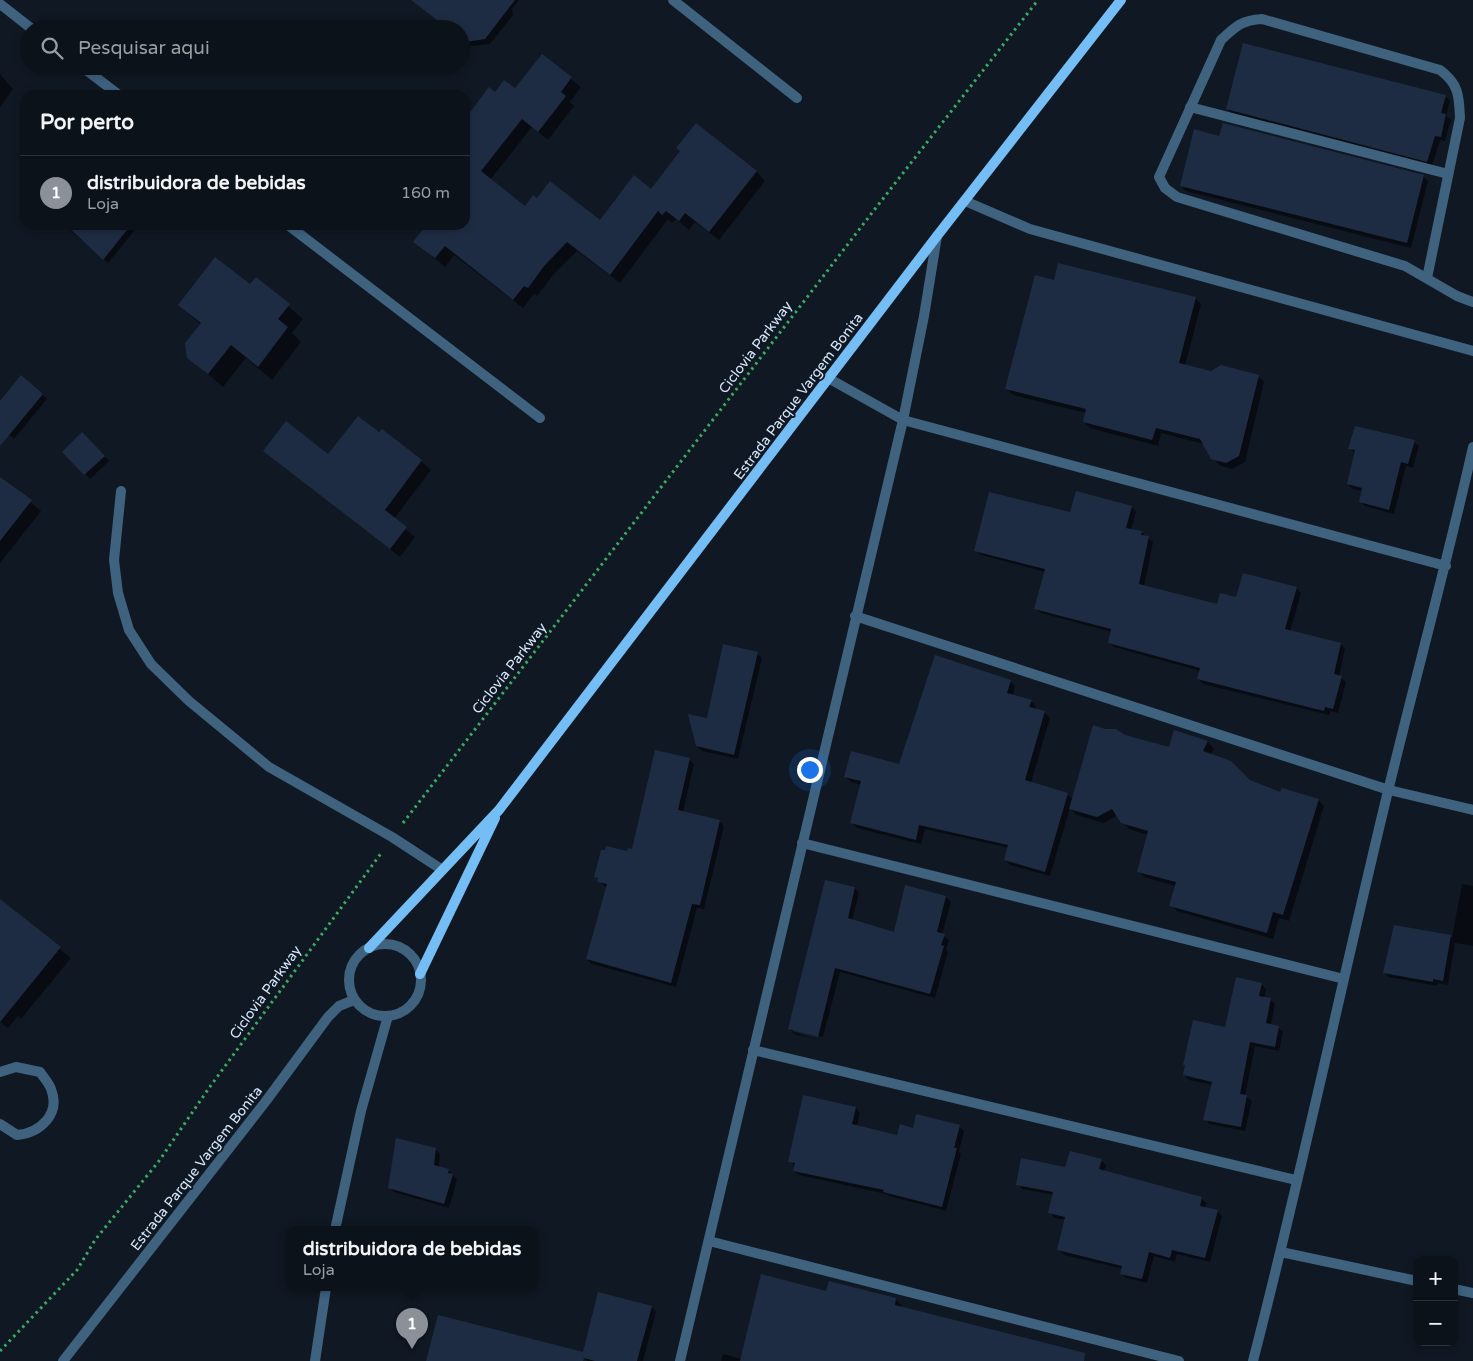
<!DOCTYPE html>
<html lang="pt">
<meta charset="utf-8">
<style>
body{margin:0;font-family:"Varela Round",sans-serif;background:#151b23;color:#f1f3f6}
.controls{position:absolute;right:15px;bottom:15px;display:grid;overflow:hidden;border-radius:10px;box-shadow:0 2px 8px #0003}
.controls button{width:45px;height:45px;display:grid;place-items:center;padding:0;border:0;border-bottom:1px solid #2c3239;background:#0c121a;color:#f1f3f6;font:25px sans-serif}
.you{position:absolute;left:809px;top:769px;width:18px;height:18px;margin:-12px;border:4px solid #fff;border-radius:50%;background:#1a73e8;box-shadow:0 0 0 8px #1a73e833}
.badge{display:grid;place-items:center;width:32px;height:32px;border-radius:50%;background:#8c9099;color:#fff;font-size:16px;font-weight:700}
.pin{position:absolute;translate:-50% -41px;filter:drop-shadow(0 1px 2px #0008)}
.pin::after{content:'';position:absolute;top:26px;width:18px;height:15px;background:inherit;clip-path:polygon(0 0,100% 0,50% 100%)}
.popup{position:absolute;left:286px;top:1226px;width:252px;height:65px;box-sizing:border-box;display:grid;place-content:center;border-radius:10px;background:#0c121a;filter:drop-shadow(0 1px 4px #0005);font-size:16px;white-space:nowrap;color:#9a9ea2}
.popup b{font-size:19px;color:#f1f3f6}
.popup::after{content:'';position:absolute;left:50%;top:100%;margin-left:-10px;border:10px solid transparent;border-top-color:#0c121a}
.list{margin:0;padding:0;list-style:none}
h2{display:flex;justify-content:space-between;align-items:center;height:65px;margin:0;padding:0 20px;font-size:21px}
h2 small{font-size:16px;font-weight:400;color:#9a9ea2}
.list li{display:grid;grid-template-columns:32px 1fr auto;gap:15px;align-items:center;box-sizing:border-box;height:75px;padding:0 20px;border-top:1px solid #2c3239}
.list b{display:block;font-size:19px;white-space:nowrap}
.list p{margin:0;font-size:16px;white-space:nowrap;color:#9a9ea2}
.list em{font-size:16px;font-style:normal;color:#9a9ea2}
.icon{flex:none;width:28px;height:28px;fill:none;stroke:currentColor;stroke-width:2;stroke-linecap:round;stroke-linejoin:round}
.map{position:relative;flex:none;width:1473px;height:1361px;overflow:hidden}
.search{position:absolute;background:#0c121a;box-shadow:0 2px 8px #0003;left:20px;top:20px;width:450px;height:55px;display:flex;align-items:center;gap:12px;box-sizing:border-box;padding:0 18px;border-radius:28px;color:#9a9ea2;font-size:19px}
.panel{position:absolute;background:#0c121a;box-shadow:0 2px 8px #0003;left:20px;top:90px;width:450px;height:140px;border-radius:15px}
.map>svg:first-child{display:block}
.shadow{fill:#0007}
.building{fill:#1e2c43}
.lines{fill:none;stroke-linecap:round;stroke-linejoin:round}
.path{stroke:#38ad61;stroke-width:3;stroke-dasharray:2.5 4;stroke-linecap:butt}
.service{stroke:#3f627f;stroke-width:10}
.minor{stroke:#3f627f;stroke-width:10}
.tertiary{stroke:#3f627f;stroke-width:10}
.secondary{stroke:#74bdf5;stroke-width:10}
.labels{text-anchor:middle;stroke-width:4;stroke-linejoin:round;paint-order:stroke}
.street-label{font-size:14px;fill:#d6e8fc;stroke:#101823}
</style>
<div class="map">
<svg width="1473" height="1361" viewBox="0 0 1473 1361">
<rect width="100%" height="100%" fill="#101823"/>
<!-- shadow -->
<path class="shadow" d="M 415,0 L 519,0 L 512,9 L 513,15 L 490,44 L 471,46 L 461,38 L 461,29 Z
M 542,56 L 581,87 L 570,102 L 574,106 L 548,140 L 532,127 L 490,180 L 526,208 L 600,222 L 651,191 L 756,171 L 765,181 L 719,240 L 695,222 L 689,230 L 676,219 L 672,223 L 668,219 L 620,283 L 577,251 L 553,275 L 537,296 L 534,294 L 523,308 L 454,255 L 445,267 L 415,242 L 428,225 L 465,225 L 465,121 L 495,93 L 516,90 Z
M 0,74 L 13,89 L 0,107 Z
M 1445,96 L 1450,101 L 1446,116 L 1451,120 L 1445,141 L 1440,140 L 1432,166 L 1232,114 L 1228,109 Z
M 1220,137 L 1423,176 L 1428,181 L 1411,248 L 1186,191 L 1181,186 Z
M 67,225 L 139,225 L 108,263 L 71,231 Z
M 256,279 L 303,319 L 292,333 L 301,342 L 272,380 L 246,358 L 223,387 L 188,357 L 201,325 L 180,305 L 250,286 Z
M 1055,281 L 1195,298 L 1201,304 L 1185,366 L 1211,373 L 1258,376 L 1264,382 L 1245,462 L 1232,469 L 1219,465 L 1204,444 L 1161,433 L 1158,446 L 1090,428 L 1084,422 L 1086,413 L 1013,395 L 1007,389 Z
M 42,394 L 47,399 L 14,439 L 0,427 L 0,403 Z
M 82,434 L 109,461 L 90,479 L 64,452 Z
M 1414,442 L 1419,446 L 1413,468 L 1406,466 L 1394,514 L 1365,506 L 1360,501 L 1362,491 L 1353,489 L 1348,484 L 1355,453 L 1350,448 Z
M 264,451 L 421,461 L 431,470 L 394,519 L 415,537 L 400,557 Z
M 0,478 L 41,511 L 0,563 Z
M 1131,507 L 1136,512 L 1131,530 L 1141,532 L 1153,542 L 1144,587 L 1218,605 L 1237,599 L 1296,588 L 1301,593 L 1290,632 L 1341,644 L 1345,649 L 1339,676 L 1346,682 L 1338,713 L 1330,711 L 1329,715 L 1203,684 L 1198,679 L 1200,671 L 1114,647 L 1109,643 L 1112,632 L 1041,613 L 1036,609 L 1045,572 L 981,555 L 976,551 L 1071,514 Z
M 757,653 L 762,658 L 738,759 L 702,751 L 697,746 L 708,720 Z
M 1010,681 L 1015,686 L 1013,696 L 1031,701 L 1036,706 L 1035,710 L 1044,712 L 1050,718 L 1031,783 L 1067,794 L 1073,800 L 1125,736 L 1169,748 L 1175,732 L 1208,742 L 1214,749 L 1210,755 L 1249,781 L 1281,794 L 1318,800 L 1324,806 L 1289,921 L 1279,918 L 1273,939 L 1177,911 L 1171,905 L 1176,886 L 1144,877 L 1138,871 L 1148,835 L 1129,829 L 1118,815 L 1104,823 L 1076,815 L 1070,808 L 1050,876 L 1010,865 L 1005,859 L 1009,848 L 925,829 L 921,844 L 857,828 L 851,822 L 862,785 L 851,782 L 845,776 L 900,765 Z
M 689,759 L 694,764 L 683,812 L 719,821 L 724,826 L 704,909 L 697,908 L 676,987 L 592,964 L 587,959 L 607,887 L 604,886 L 596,877 L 633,851 Z
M 1462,884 L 1473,886 L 1473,946 L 1455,943 L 1448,985 L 1438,983 L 1437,986 L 1389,977 L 1384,972 L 1395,926 L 1452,937 Z
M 855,888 L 859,893 L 852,921 L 895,934 L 946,897 L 951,902 L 942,935 L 949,940 L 946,950 L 948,952 L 935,998 L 840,972 L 823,1037 L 793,1030 L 793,1032 L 822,1041 L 794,1034 L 790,1029 Z
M 0,900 L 71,958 L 21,1019 L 18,1016 L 8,1028 L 0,1022 Z
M 1261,984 L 1266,989 L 1264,998 L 1270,999 L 1275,1004 L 1271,1025 L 1278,1027 L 1283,1032 L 1279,1051 L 1255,1046 L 1245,1096 L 1252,1101 L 1245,1131 L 1209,1124 L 1205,1119 L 1212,1085 L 1189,1080 L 1184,1075 Z
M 856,1108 L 860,1113 L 857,1126 L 898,1136 L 914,1129 L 959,1126 L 964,1131 L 959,1151 L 961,1154 L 946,1211 L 889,1196 L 886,1194 L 799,1175 L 794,1171 L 795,1166 L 789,1161 Z
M 436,1150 L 440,1154 L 439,1167 L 449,1170 L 457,1180 L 449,1208 L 394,1192 L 390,1187 Z
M 1101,1160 L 1106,1165 L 1104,1172 L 1201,1198 L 1206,1203 L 1205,1208 L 1217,1211 L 1222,1216 L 1210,1262 L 1177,1254 L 1175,1262 L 1154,1256 L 1147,1283 L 1126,1278 L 1122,1274 L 1123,1269 L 1064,1255 L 1059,1250 L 1066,1220 L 1055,1218 L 1050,1213 L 1054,1195 L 1022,1189 L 1018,1184 Z
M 827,1293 L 895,1299 L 904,1308 L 1053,1361 L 721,1361 L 723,1354 L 742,1359 Z
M 651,1307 L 656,1312 L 643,1361 L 587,1361 L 583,1357 Z"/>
<!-- building -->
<path class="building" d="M 411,0 L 515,0 L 485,39 L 466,42 L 461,38 L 461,29 L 449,29 Z
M 1243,43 L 1446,95 L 1441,113 L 1446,114 L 1441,137 L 1435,136 L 1427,162 L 1226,109 Z
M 542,54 L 572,77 L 561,92 L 566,96 L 538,132 L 522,119 L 481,171 L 525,206 L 533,195 L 537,198 L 550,181 L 600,220 L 634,175 L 651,189 L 680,151 L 676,148 L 696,123 L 757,171 L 709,232 L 685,213 L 679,221 L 666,211 L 662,215 L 658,211 L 610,275 L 567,242 L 544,266 L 528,288 L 524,286 L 513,300 L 445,246 L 435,258 L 413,242 L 423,229 L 417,225 L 465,225 L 465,119 L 489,87 L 495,92 L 504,80 L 515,88 Z
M 1223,123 L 1424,175 L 1407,243 L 1180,186 L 1194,129 L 1219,136 Z
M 66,225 L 131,225 L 103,260 Z
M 215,257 L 250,284 L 256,277 L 290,304 L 278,319 L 288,327 L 258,367 L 231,345 L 208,374 L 187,358 L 185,343 L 201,323 L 178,305 Z
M 1058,263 L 1196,297 L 1179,363 L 1211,371 L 1221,365 L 1259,375 L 1239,456 L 1226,463 L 1211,459 L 1200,439 L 1156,428 L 1152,440 L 1083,422 L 1086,409 L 1005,389 L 1035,275 L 1054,280 Z
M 21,375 L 43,394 L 0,446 L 0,401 Z
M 358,416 L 379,432 L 382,429 L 422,460 L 385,510 L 407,527 L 390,549 L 263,451 L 286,421 L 328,454 Z
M 1355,426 L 1415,440 L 1408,464 L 1401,462 L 1389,510 L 1359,502 L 1362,488 L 1347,484 L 1355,450 L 1348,449 Z
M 82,432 L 105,456 L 84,475 L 62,452 Z
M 0,477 L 32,500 L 0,541 Z
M 1076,491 L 1132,506 L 1126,528 L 1142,531 L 1141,535 L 1149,536 L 1139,584 L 1217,604 L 1220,593 L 1236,597 L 1243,573 L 1297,587 L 1285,629 L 1341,643 L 1334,674 L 1342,676 L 1333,709 L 1325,707 L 1324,711 L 1197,679 L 1200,668 L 1108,643 L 1111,629 L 1034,609 L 1045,569 L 974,551 L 989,492 L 1070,512 Z
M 723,644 L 758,652 L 734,755 L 696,746 L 688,714 L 707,718 Z
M 935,655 L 1011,680 L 1007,693 L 1032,700 L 1029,707 L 1045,711 L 1025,780 L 1068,793 L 1045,872 L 1004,860 L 1008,845 L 919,825 L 916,840 L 850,823 L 861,781 L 844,777 L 851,751 L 899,764 Z
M 1093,725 L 1105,729 L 1116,729 L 1125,735 L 1169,747 L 1174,730 L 1208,741 L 1203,751 L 1231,761 L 1250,780 L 1280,792 L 1282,788 L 1319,799 L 1283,915 L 1273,912 L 1267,933 L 1169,906 L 1176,882 L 1137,872 L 1148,831 L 1121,823 L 1112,809 L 1097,817 L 1069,809 Z
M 655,750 L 690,758 L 678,810 L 720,820 L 700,905 L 692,904 L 671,983 L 586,959 L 607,884 L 597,882 L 598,878 L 594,877 L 601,850 L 605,850 L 606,846 L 627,851 L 628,848 L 632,849 Z
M 825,880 L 855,887 L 848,918 L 894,932 L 905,885 L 946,896 L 937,932 L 945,934 L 941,945 L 944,946 L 930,994 L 835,968 L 818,1037 L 788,1029 Z
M 0,899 L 61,947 L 0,1022 Z
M 1394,925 L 1451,935 L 1443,981 L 1433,979 L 1433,982 L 1383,973 Z
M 1236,977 L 1262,983 L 1259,996 L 1271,998 L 1266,1023 L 1279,1026 L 1275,1047 L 1250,1042 L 1240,1094 L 1247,1095 L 1241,1127 L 1203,1120 L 1212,1082 L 1183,1075 L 1185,1065 L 1183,1065 L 1193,1020 L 1225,1027 Z
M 803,1095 L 856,1107 L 852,1124 L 897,1135 L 900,1124 L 913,1128 L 916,1114 L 960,1125 L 954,1148 L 957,1148 L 942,1207 L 883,1192 L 884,1190 L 793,1171 L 795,1163 L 788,1162 Z
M 396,1138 L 436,1148 L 434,1165 L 449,1169 L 448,1173 L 453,1174 L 444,1204 L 388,1188 Z
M 1070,1151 L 1102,1159 L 1099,1169 L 1202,1197 L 1200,1206 L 1218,1210 L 1205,1258 L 1172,1250 L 1170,1258 L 1149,1252 L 1142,1279 L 1120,1274 L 1122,1266 L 1057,1250 L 1065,1217 L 1048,1213 L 1053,1192 L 1016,1185 L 1021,1158 L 1065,1167 Z
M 761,1274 L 826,1291 L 829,1281 L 896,1298 L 895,1305 L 1085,1353 L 1084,1361 L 740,1361 Z
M 598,1292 L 652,1306 L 637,1361 L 595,1361 L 584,1358 L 583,1361 L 426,1361 L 438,1315 L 583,1352 Z"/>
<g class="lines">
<!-- path -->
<path class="path" d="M 403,823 L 868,218 L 1038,0
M 0,1351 L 77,1270 L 95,1240 L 159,1161 L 209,1088 L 382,852"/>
<!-- service -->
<path class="service" d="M 1190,107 L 1448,174
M 1427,278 L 1460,118 C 1459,96 1459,84 1440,70 L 1262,19 C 1242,20 1236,26 1221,40 L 1159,177 L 1165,188 L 1177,197 L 1405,266 L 1457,296 L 1473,302
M 121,491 L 114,560 L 118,593 L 129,630 L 151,664 L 189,701 L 269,767 L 392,837 L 441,869
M 1389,790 L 1473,810"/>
<!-- minor -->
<path class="minor" d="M 673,0 L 797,98
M 0,4 L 32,29
M 81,66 L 119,95
M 965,201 L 1030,229 L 1473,351
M 288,225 L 540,418
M 828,378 L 903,420 L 1446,566
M 855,616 L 1389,790
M 802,843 L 1344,979
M 753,1050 L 1296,1180
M 0,1072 L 16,1067 L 40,1072 C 44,1078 49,1083 51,1089 C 61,1114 40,1133 17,1135 L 0,1124
M 335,1230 L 361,1111 L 388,1016
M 709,1241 L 1179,1361
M 1281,1252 L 1417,1281
M 1454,1289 L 1473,1293
M 315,1361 L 326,1288
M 680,1361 L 903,420 L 924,316 L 937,236
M 1253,1361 C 1302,1172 1342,981 1388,791 C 1416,676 1447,562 1473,447"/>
<!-- tertiary -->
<path class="tertiary" d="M349 980a36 36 0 1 1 72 0a36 36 0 1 1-72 0Z
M 63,1361 L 266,1101 L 328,1017 L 339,1006 L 354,1000"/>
<!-- secondary -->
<path class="secondary" d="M 369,948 L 499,810 L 937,236 L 1121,0
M 420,974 L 495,818"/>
</g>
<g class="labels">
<!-- street labels -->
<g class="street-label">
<text transform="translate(755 347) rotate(-53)" y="5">Ciclovia Parkway</text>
<text transform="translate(798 396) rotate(-53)" y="5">Estrada Parque Vargem Bonita</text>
<text transform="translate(509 668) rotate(-52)" y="5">Ciclovia Parkway</text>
<text transform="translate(265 992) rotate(-54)" y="5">Ciclovia Parkway</text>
<text transform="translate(196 1168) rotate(-52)" y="5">Estrada Parque Vargem Bonita</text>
</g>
</g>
</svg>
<div class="controls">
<button>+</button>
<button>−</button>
</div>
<div class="you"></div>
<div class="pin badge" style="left:412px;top:1349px">1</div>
<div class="popup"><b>distribuidora de bebidas</b>Loja</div>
<div class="search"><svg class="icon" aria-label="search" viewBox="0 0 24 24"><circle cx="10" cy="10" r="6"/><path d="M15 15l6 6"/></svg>Pesquisar aqui</div>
<section class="panel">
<h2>Por perto<small></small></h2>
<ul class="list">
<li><span class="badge">1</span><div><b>distribuidora de bebidas</b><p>Loja</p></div><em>160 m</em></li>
</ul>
</section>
</div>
